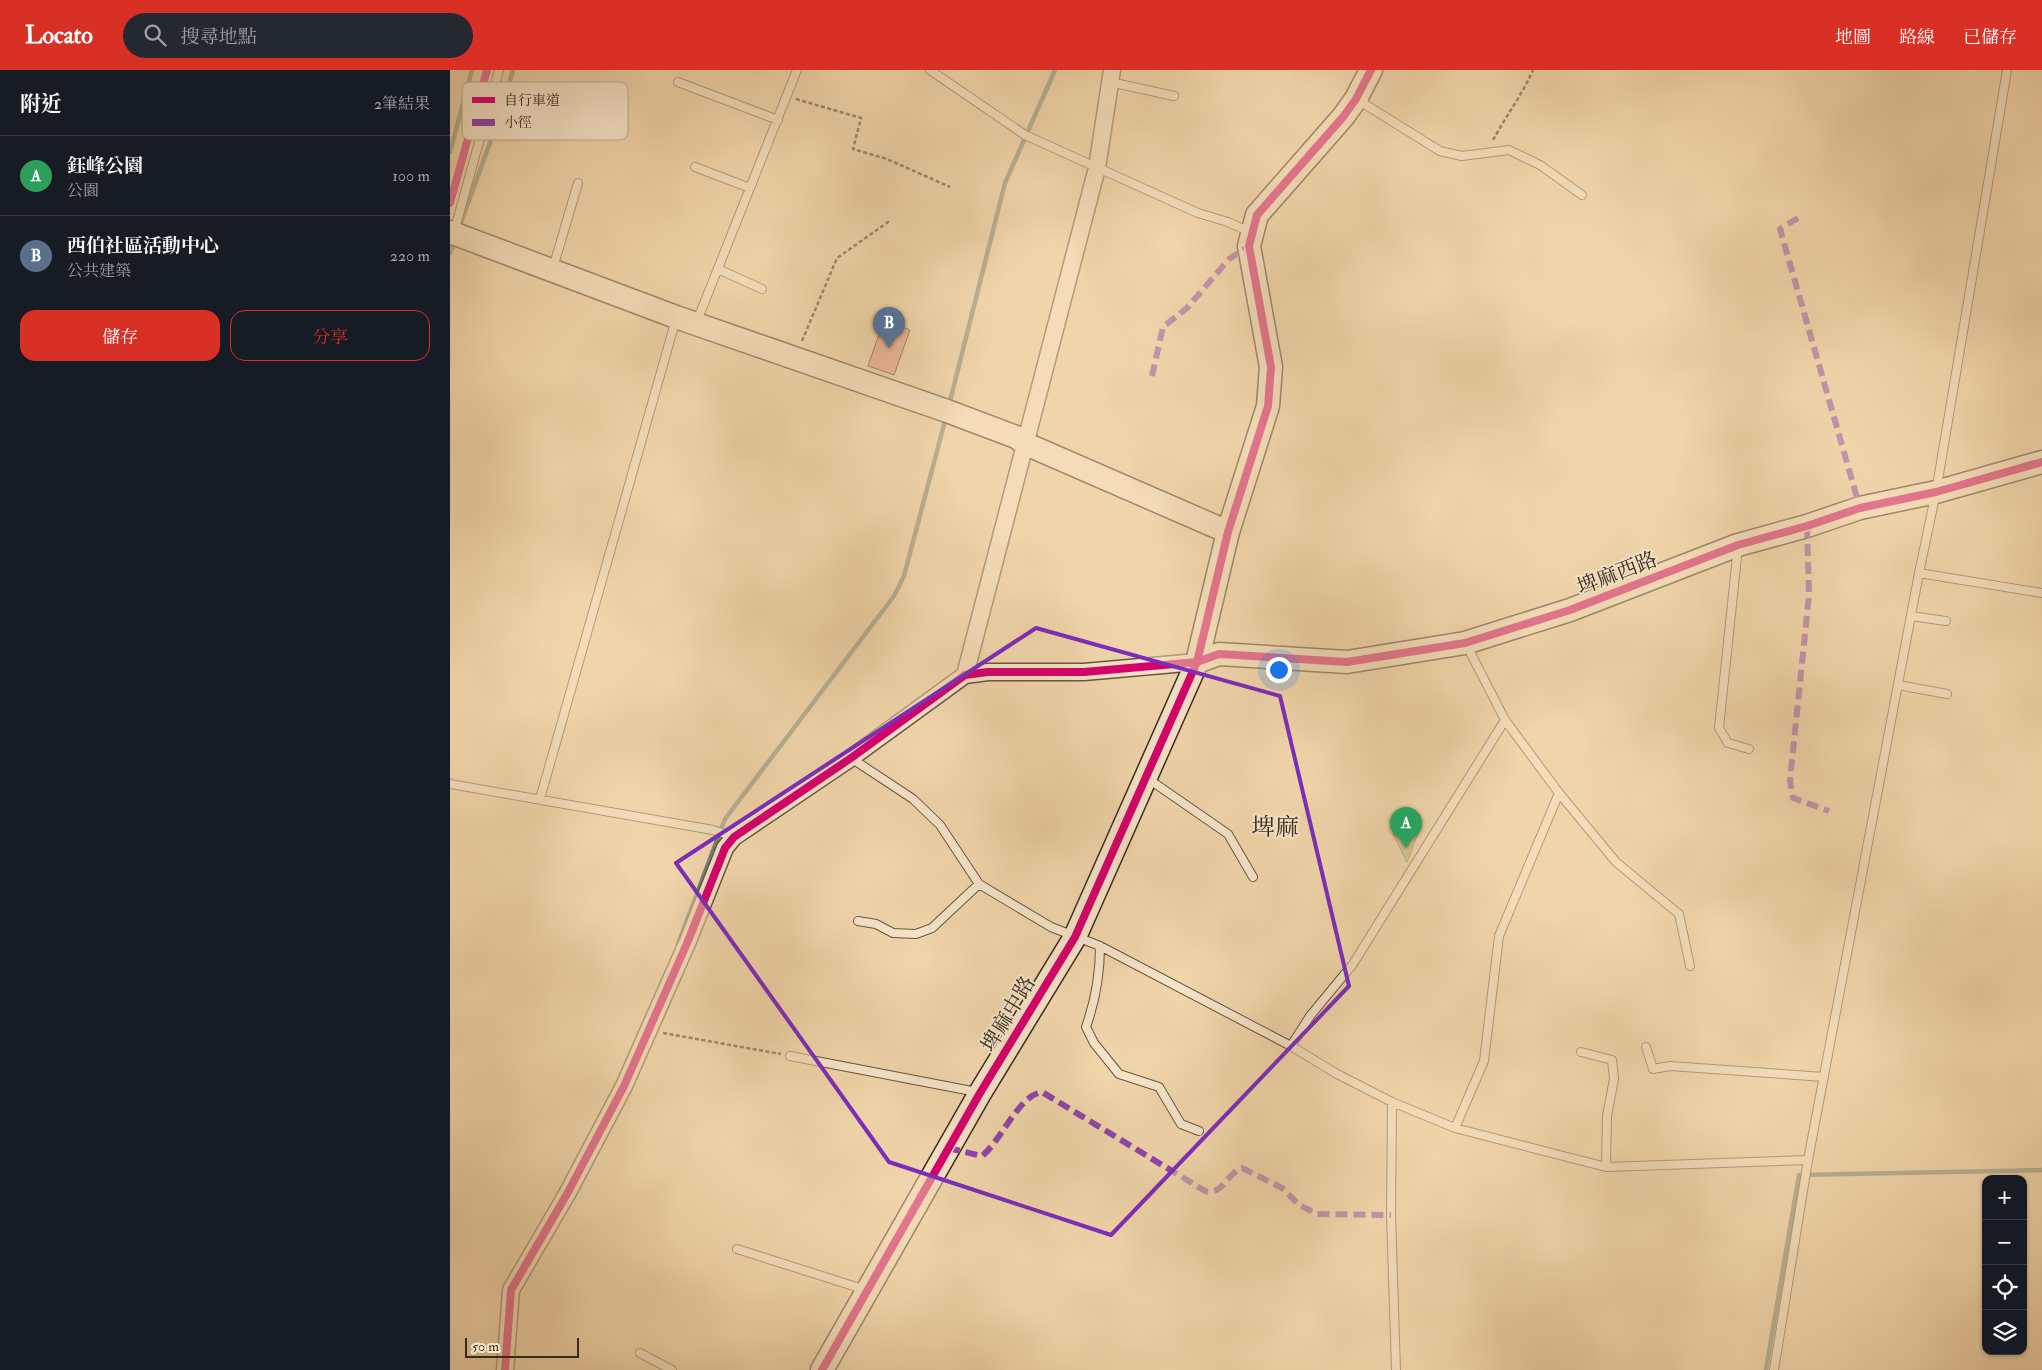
<!DOCTYPE html>
<html lang="zh-TW">
<meta charset="utf-8">
<style>
body{margin:0;font-family:"IM FELL Double Pica","Noto Serif TC",serif;background:#242831;color:#f1f3f6}
.controls{position:absolute;right:15px;bottom:15px;display:grid;overflow:hidden;border-radius:10px;box-shadow:0 1px 4px #0004}
.controls button{width:45px;height:45px;display:grid;place-items:center;padding:0;border:0;border-bottom:1px solid #363941;background:#171b24;color:#f1f3f6;font:25px sans-serif}
.scale{position:absolute;left:15px;bottom:12px;width:114px;box-sizing:border-box;padding-left:5px;border:2px solid #372b20;border-top:0;font-size:14px;line-height:18px;white-space:nowrap;color:#372b20;-webkit-text-stroke:4px #f6e4c8;paint-order:stroke}
.you{position:absolute;left:828px;top:599px;width:18px;height:18px;margin:-12px;border:4px solid #fff;border-radius:50%;background:#1a73e8;box-shadow:0 0 0 8px #1a73e833}
.badge{display:grid;place-items:center;width:32px;height:32px;border-radius:50%;background:#d93025;color:#fff;font-size:16px;font-weight:700}
.pin{position:absolute;translate:-50% -41px;filter:drop-shadow(0 1px 2px #0008)}
.pin::after{content:'';position:absolute;top:26px;width:18px;height:15px;background:inherit;clip-path:polygon(0 0,100% 0,50% 100%)}
.list{margin:0;padding:0;list-style:none}
h2{display:flex;justify-content:space-between;align-items:center;height:65px;margin:0;padding:0 20px;font-size:21px}
h2 small{font-size:16px;font-weight:400;color:#9ea1a6}
.list li{display:grid;grid-template-columns:32px 1fr auto;gap:15px;align-items:center;box-sizing:border-box;height:80px;padding:0 20px;border-top:1px solid #363941}
.list b{display:block;font-size:19px;white-space:nowrap}
.list p{margin:0;font-size:16px;white-space:nowrap;color:#9ea1a6}
.list em{font-size:16px;font-style:normal;color:#9ea1a6}
.actions{display:flex;gap:10px;padding:15px 20px}
.actions a{flex:1;padding:11px 0;border:1px solid #d93025;border-radius:15px;text-align:center;font-size:18px;color:#d93025}
.actions .main{background:#d93025;color:#fff}
.icon{flex:none;width:28px;height:28px;fill:none;stroke:currentColor;stroke-width:2;stroke-linecap:round;stroke-linejoin:round}
.map{position:relative;flex:none;width:1592px;height:1300px;overflow:hidden}
header{display:flex;align-items:center;gap:30px;box-sizing:border-box;height:70px;padding:0 25px;background:#d93025;color:#fff}
header strong{font-size:24px}
nav{display:flex;gap:28px;margin-inline-start:auto;font-size:18px}
.search{width:350px;height:45px;background:#242831;display:flex;align-items:center;gap:12px;box-sizing:border-box;padding:0 18px;border-radius:28px;color:#9ea1a6;font-size:19px}
main{display:flex}
aside{flex:1;background:#171b24}
.map>svg:first-child{display:block}
.green{fill:#bcbd87;stroke:#7a7454}
.lines{fill:none;stroke-linecap:round;stroke-linejoin:round}
.stream{stroke:#748076;stroke-width:4.5}
.building{fill:#e79786;stroke:#372b20}
.lane-casing{stroke:#665642;stroke-width:10}
.street-casing{stroke:#665642;stroke-width:19}
.secondary-casing{stroke:#372b20;stroke-width:25}
.path{stroke:#372b20;stroke-width:2.5;stroke-dasharray:4 2.5;stroke-linecap:butt}
.lane{stroke:#f6e4c8;stroke-width:8}
.street{stroke:#f6e4c8;stroke-width:16}
.secondary{stroke:#f6e4c8;stroke-width:22}
.quiet{stroke:#8e44ad;stroke-width:6;stroke-dasharray:12 6;stroke-linecap:butt}
.cycleway-casing{stroke:#f6e4c8;stroke-width:11}
.cycleway{stroke:#d6006c;stroke-width:8}
.marked{fill:none;stroke:#7b2cbf;stroke-width:4;stroke-linejoin:round}
.labels{text-anchor:middle;stroke-width:4;stroke-linejoin:round;paint-order:stroke}
.street-label{font-size:21px;fill:#372b20;stroke:#f6e4c8}
.quarter-label{font-size:24px;fill:#372b20;stroke:#f6e4c8}
.key{fill:#f6e4c8;stroke:#bdac96;stroke-width:1}
.key-label{font-size:14px;fill:#372b20}
</style>
<header>
<strong>Locato</strong>
<div class="search"><svg class="icon" aria-label="search" viewBox="0 0 24 24"><circle cx="10" cy="10" r="6"/><path d="M15 15l6 6"/></svg>搜尋地點</div>
<nav><a>地圖</a><a>路線</a><a>已儲存</a></nav>
</header>
<main>
<aside>
<h2>附近<small>2筆結果</small></h2>
<ul class="list">
<li><span class="badge" style="background:#2e9e5b">A</span><div><b>鈺峰公園</b><p>公園</p></div><em>100 m</em></li>
<li><span class="badge" style="background:#5c6f8a">B</span><div><b>西伯社區活動中心</b><p>公共建築</p></div><em>220 m</em></li>
</ul>
<div class="actions"><a class="main">儲存</a><a>分享</a></div>
</aside>
<div class="map">
<svg width="1592" height="1300" viewBox="0 0 1592 1300">
<rect width="100%" height="100%" fill="#f1d5aa"/>
<filter id="stains"><feTurbulence type="fractalNoise" baseFrequency=".004" numOctaves="4"/><feColorMatrix values="0 0 0 0 .2 0 0 0 0 .09 0 0 0 0 .02 0 0 0 .5 -.17"/></filter>
<radialGradient id="worn" r=".72"><stop offset=".6" stop-color="#630" stop-opacity="0"/><stop offset="1" stop-color="#630" stop-opacity=".3"/></radialGradient>
<!-- green -->
<path class="green" d="M 971,755 L 957,792 L 943,764 Z"/>
<g class="lines">
<!-- stream -->
<path class="stream" d="M 0,82 L 22,0
M 9,158 L 49,48 L 63,0
M 0,183 L 5,170
M 499,335 L 555,113 L 605,0
M 228,874 L 275,749 L 444,526 L 454,506 L 496,347
M 1316,1300 L 1349,1105 L 1592,1100"/>
</g>
<!-- building -->
<path class="building" d="M 434,250 L 460,260 L 444,305 L 418,296 Z"/>
<g class="lines">
<defs>
<path id="lane" d="M 480,0 L 575,65 L 748,143 L 778,152 L 800,162
M 228,12 L 328,50
M 660,12 L 724,26
M 908,30 L 990,81 L 1012,86 L 1059,80 L 1090,95 L 1132,125
M 245,97 L 300,118
M 4,162 L 49,0
M 103,198 L 128,113
M 268,199 L 312,219
M 247,251 L 347,0
M 1288,477 L 1269,658 L 1278,673 L 1299,679
M 1469,503 L 1592,523
M 1461,546 L 1496,551
M 1448,615 L 1497,624
M 401,688 L 463,729 L 490,755 L 529,814 L 601,857 L 650,876 L 841,976 L 887,1004 L 942,1032 L 1005,1058 L 1156,1097 L 1358,1090
M 697,708 L 778,764 L 803,807
M 0,714 L 263,760 L 284,767
M 1109,723 L 1166,792 L 1229,844 L 1240,896
M 90,729 L 226,249
M 408,851 L 426,854 L 443,863 L 466,864 L 482,858 L 529,814
M 650,876 C 650,905 646,929 636,957 L 644,973 L 669,1004 L 709,1017 L 731,1054 L 749,1061
M 841,976 L 860,946 L 903,894 L 1055,650
M 1196,977 L 1203,999 L 1220,996 L 1374,1007
M 1131,982 L 1162,990 L 1164,1009 L 1157,1046 L 1156,1097
M 340,986 L 527,1022
M 942,1032 L 941,1145 L 946,1300
M 1005,1058 L 1034,991 L 1049,866 L 1109,723 L 1055,650 L 1016,574
M 287,1179 L 416,1220
M 190,1283 L 222,1300
M 1324,1300 L 1358,1090 L 1469,503 L 1486,422 L 1557,0"/>
<path id="street" d="M 515,605 L 647,98 L 662,0
M 55,1300 L 61,1220 L 117,1124 L 174,1016 L 238,871 L 275,778 L 284,767 L 401,688 L 515,605 L 538,602 L 634,602 L 747,592"/>
<path id="secondary" d="M 0,162 L 226,247 L 497,341 L 566,367 L 576,374 L 778,462
M 747,592 L 769,584 L 897,592 L 1015,573 L 1120,540 L 1288,475 L 1357,456 L 1410,438 L 1486,422 L 1592,392
M 372,1300 L 530,1023 L 625,867 L 747,592 L 778,462 L 818,336 L 821,297 L 799,176 L 807,145 L 893,47 L 906,29 L 921,0"/>
</defs>
<!-- lane casing -->
<use href="#lane" class="lane-casing"/>
<!-- street casing -->
<use href="#street" class="street-casing"/>
<!-- secondary casing -->
<use href="#secondary" class="secondary-casing"/>
<!-- path -->
<path class="path" d="M 346,29 L 411,48 L 403,79 L 437,89 L 500,117
M 1043,70 C 1056,46 1072,25 1083,0
M 352,271 L 387,188 L 441,150
M 213,963 L 331,984"/>
<!-- lane -->
<use href="#lane" class="lane"/>
<!-- street -->
<use href="#street" class="street"/>
<!-- secondary -->
<use href="#secondary" class="secondary"/>
<!-- quiet -->
<path class="quiet" d="M 1348,148 L 1330,159 L 1410,438
M 702,306 L 713,257 L 737,238 L 779,189 L 799,176
M 1357,456 L 1359,525 L 1340,710 L 1343,728 L 1379,741
M 498,1078 L 532,1086 C 551,1071 569,1025 592,1022 L 755,1121 C 774,1125 776,1104 792,1098 L 832,1118 L 849,1135 L 867,1144 L 941,1145"/>
<defs>
<path id="cycleway" d="M 0,133 L 37,0
M 55,1300 L 61,1220 L 117,1124 L 174,1016 L 238,871 L 275,778 L 284,767 L 401,688 L 515,605 L 538,602 L 634,602 L 747,592 L 769,584 L 897,592 L 1015,573 L 1120,540 L 1288,475 L 1357,456 L 1410,438 L 1486,422 L 1592,392
M 372,1300 L 530,1023 L 625,867 L 747,592 L 778,462 L 818,336 L 821,297 L 799,176 L 807,145 L 893,47 L 906,29 L 921,0"/>
</defs>
<!-- cycleway casing -->
<use href="#cycleway" class="cycleway-casing"/>
<!-- cycleway -->
<use href="#cycleway" class="cycleway"/>
</g>
<!-- marked area -->
<path d="M0 0H1592V1300H0ZM 586,558 L 830,626 L 899,916 L 661,1165 L 439,1092 L 226,793 Z" fill="#f1d5aa" fill-opacity=".55" fill-rule="evenodd"/>
<path class="marked" d="M 586,558 L 830,626 L 899,916 L 661,1165 L 439,1092 L 226,793 Z"/>
<g class="labels">
<!-- street labels -->
<g class="street-label">
<text transform="translate(1167 503) rotate(-21)" y="7">埤麻西路</text>
<text transform="translate(558 944) rotate(-59)" y="7">埤麻中路</text>
</g>
<!-- quarter labels -->
<g class="quarter-label">
<text x="825" y="765">埤麻</text>
</g>
</g>
<!-- legend -->
<rect x="12" y="12" width="166" height="58" rx="8" class="key"/>
<rect x="22" y="27" width="23" height="6" fill="#d6006c"/>
<rect x="22" y="49" width="23" height="7" fill="#8e44ad"/>
<g class="key-label">
<text x="54" y="35">自行車道</text>
<text x="54" y="57">小徑</text>
</g>
<rect width="100%" height="100%" filter="url(#stains)"/>
<rect width="100%" height="100%" fill="url(#worn)"/>
</svg>
<div class="controls">
<button>+</button>
<button>−</button>
<button><svg class="icon" aria-label="locate" viewBox="0 0 24 24"><circle cx="12" cy="12" r="6"/><path d="M12 2v4M12 18v4M2 12h4M18 12h4"/></svg></button>
<button><svg class="icon" aria-label="layers" viewBox="0 0 24 24"><path d="M12 4l9 5-9 5-9-5zM3 14l9 5 9-5"/></svg></button>
</div>
<div class="scale">50 m</div>
<div class="you"></div>
<div class="pin badge" style="left:956px;top:778px;background:#2e9e5b">A</div>
<div class="pin badge" style="left:439px;top:278px;background:#5c6f8a">B</div>
</div>
</main>
